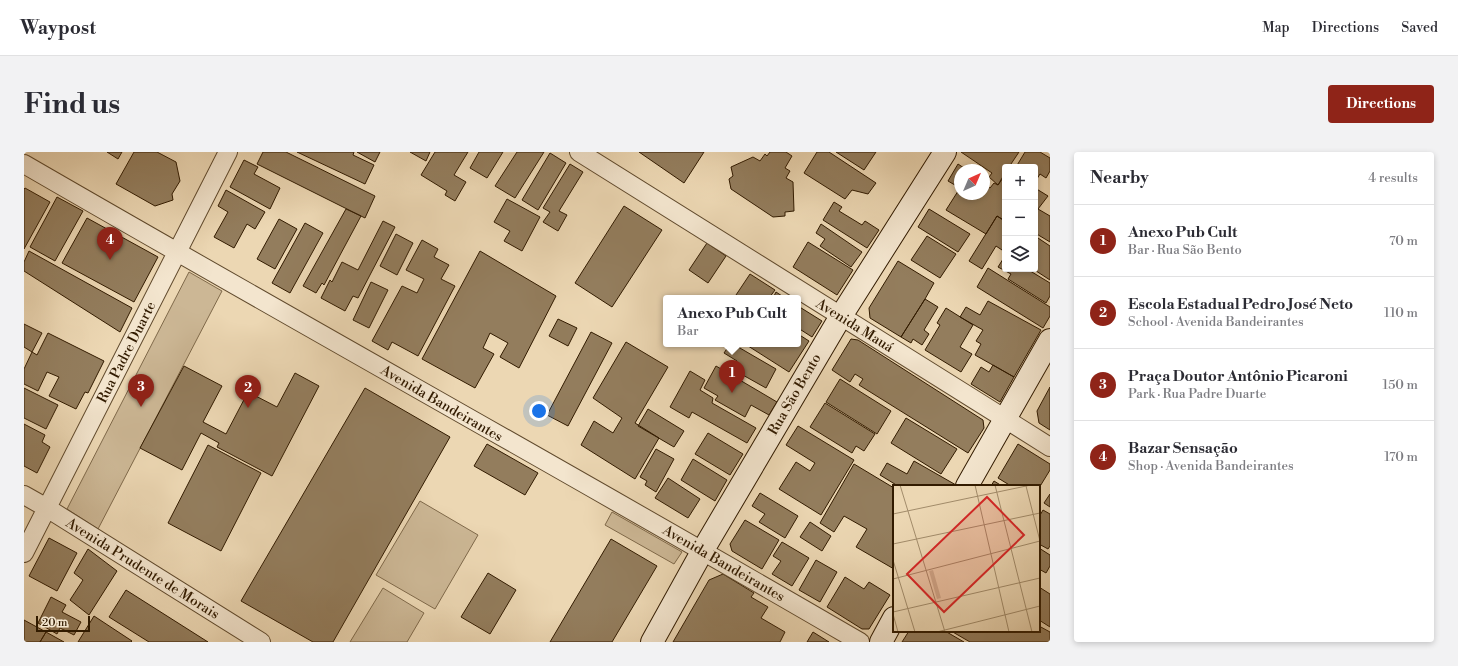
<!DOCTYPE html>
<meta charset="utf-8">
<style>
body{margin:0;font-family:"Libre Bodoni",serif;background:#f2f2f3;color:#2b2b33}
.controls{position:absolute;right:12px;top:12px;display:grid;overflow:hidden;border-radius:4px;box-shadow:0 2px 6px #0003}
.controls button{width:36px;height:36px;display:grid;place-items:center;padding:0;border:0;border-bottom:1px solid #e1e1e2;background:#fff;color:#2b2b33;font:20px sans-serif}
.compass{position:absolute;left:930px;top:12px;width:36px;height:36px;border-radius:50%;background:#fff;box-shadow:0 2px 6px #0003;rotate:44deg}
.scale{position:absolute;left:12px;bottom:10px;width:54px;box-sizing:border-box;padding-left:4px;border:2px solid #321b00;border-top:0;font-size:11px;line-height:14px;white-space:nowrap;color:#321b00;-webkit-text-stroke:3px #f3e5ce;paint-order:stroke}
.you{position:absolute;left:515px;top:259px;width:14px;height:14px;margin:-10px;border:3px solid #fff;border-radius:50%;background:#1a73e8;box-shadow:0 0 0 6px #1a73e833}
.badge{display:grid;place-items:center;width:26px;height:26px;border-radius:50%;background:#8f2418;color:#fff;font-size:13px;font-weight:700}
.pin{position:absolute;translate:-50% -33px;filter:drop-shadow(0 1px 2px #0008)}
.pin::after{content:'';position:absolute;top:21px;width:14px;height:12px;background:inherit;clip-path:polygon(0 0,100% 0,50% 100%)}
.popup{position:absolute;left:639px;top:143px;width:138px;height:52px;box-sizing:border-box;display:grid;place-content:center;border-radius:4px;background:#fff;filter:drop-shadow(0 1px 3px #0005);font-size:13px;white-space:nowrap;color:#7c7c81}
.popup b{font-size:15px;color:#2b2b33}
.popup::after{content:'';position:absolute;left:50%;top:100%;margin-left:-8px;border:8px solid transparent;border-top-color:#fff}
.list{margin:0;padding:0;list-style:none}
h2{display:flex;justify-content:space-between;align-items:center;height:52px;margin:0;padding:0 16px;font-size:17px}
h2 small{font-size:13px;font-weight:400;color:#7c7c81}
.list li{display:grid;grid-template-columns:26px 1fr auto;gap:12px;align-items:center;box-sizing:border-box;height:72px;padding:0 16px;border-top:1px solid #e1e1e2}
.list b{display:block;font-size:15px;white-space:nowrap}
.list p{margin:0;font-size:13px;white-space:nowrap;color:#7c7c81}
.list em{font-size:13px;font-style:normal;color:#7c7c81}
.icon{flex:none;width:22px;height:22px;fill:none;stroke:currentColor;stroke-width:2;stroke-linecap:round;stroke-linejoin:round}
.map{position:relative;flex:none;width:1026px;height:490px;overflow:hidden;border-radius:4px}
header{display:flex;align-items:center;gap:24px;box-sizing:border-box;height:56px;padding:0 20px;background:#fff;border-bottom:1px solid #e1e1e2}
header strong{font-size:19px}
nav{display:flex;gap:22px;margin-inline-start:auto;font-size:14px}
.intro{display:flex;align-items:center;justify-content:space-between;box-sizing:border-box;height:96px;padding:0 24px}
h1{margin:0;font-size:28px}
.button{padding:10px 18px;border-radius:4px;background:#8f2418;color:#fff;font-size:14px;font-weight:700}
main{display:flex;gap:24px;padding:0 24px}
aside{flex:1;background:#fff;border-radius:4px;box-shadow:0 2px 6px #0003}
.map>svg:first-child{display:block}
.green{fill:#ccb795;stroke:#7f694a}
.building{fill:#937d5d;stroke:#321b00}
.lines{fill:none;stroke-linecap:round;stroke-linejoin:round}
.street-casing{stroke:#604a2d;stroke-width:20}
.secondary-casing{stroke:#321b00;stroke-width:24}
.street{stroke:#f3e5ce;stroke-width:18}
.secondary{stroke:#f3e5ce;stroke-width:22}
.labels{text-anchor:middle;stroke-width:3;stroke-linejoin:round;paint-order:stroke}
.street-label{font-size:14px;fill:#321b00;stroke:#f3e5ce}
.inset-road{fill:none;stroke:#a28c6b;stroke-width:1}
.view{fill:#d62828;fill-opacity:0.15;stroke:#d62828;stroke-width:2}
.inset-edge{fill:none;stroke:#321b00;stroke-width:2}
</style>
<header>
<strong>Waypost</strong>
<nav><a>Map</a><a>Directions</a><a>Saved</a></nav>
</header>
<div class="intro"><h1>Find us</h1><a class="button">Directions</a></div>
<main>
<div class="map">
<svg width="1026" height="490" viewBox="0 0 1026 490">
<rect width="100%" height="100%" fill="#ecd7b3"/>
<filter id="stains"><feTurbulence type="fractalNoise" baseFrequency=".005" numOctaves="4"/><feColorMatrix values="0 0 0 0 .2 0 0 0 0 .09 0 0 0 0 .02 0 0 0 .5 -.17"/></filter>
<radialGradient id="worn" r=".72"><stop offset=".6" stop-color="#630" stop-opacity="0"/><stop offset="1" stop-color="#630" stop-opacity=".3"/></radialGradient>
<!-- green -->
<path class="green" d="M 165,120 L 198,139 L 74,377 L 43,357 Z
M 396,349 L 454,383 L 411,457 L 352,423 Z
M 588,360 L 658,400 L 650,412 L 581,373 Z
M 359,436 L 400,461 L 383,490 L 326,490 Z"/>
<!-- building -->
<path class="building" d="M 83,0 L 98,0 L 94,7 Z
M 110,0 L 133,0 L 152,10 L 156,29 L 148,42 L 149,48 L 131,54 L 92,32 Z
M 239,0 L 262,0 L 351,44 L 341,66 L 233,12 Z
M 273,0 L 330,0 L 329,3 L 350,13 L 341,32 Z
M 333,0 L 356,0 L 351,10 Z
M 386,0 L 406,0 L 402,9 Z
M 411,0 L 444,0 L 430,23 L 442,30 L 431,49 L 421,43 L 423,39 L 397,23 Z
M 455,0 L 479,0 L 463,26 L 446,16 Z
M 493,0 L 520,0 L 491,46 L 471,34 Z
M 615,0 L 680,0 L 660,31 Z
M 746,0 L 762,0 L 768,4 L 761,16 L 766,19 L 762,26 L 769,30 L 770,59 L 761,60 L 761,64 L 749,65 L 707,37 L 705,27 L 709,24 L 707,15 L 729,5 L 736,9 L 741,2 L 743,4 Z
M 793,0 L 805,0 L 852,31 L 844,42 L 828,38 L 821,47 L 780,21 Z
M 812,0 L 852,0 L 840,18 Z
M 937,0 L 995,0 L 985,15 L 981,15 L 981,21 L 974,33 L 965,25 L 968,21 Z
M 1001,0 L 1016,0 L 1026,6 L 1026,19 L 1022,26 L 1016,22 L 1011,30 L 1011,15 L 992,15 Z
M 526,1 L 542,11 L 514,58 L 498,48 Z
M 220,8 L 234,15 L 230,22 L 256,36 L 246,57 L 206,35 Z
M 546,12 L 559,20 L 535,59 L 543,63 L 534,79 L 519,70 L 526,60 L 519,56 Z
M 934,12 L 943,18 L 936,18 L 936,42 L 960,42 L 960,33 L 966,36 L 970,31 L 974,33 L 981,23 L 981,69 L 973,64 L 962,82 L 922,58 L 936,36 L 924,29 Z
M 1,36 L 26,50 L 0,97 L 0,37 Z
M 1011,36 L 1024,44 L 1014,57 L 1011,56 Z
M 202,38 L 241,60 L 231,77 L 223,72 L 210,96 L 190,85 L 204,60 L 194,54 Z
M 33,45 L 59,59 L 31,109 L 6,95 Z
M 483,47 L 516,65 L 498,99 L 480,89 L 486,79 L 470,70 Z
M 810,50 L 818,55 L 815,59 L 838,73 L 841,69 L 855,78 L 843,96 L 799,68 Z
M 600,54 L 638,78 L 588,155 L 551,131 Z
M 322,57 L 337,64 L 300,133 L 298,131 L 292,141 L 279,134 Z
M 905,57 L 946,82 L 934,100 L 894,75 Z
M 1014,57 L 1026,64 L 1026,90 L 1011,81 L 1011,62 Z
M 973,64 L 981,69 L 981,100 L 972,94 L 958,117 L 945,109 Z
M 63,66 L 134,105 L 110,150 L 38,111 Z
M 255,67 L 273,77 L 251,117 L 233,107 Z
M 359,69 L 371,75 L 334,146 L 329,144 L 321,159 L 297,146 L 306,128 L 308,130 L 318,110 L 334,118 Z
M 281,71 L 299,81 L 266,141 L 248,131 Z
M 797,72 L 838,100 L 827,115 L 796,94 L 801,87 L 792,81 Z
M 372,82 L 389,91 L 373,123 L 356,114 Z
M 903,84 L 932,102 L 916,126 L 887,108 Z
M 1011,84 L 1026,94 L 1026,128 L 1009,117 L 1011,117 Z
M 398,88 L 414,97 L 410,105 L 425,113 L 417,127 L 431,134 L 394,204 L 368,190 L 364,198 L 348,189 L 378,134 L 393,141 L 400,127 L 382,118 Z
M 784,90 L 829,118 L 813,143 L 769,115 Z
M 683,91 L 702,104 L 684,131 L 665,118 Z
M 5,99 L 108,156 L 96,180 L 0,119 L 0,110 Z
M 456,99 L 532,144 L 495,216 L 476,205 L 484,191 L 466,181 L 459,196 L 470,202 L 451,236 L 398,207 Z
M 981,104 L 981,117 L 1003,117 L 1026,131 L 1026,144 L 1022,151 L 984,127 L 987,122 L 974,115 Z
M 874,109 L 910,131 L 901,147 L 877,185 L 846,166 L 845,156 Z
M 964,116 L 1026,155 L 1026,164 L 1019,176 L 953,135 Z
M 726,122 L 751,138 L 745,146 L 710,146 Z
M 347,130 L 364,138 L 345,176 L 329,168 Z
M 752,140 L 761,146 L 749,146 Z
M 901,147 L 914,155 L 900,178 L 905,182 L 898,193 L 889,187 L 887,191 L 877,185 Z
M 964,149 L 1017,178 L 990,225 L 951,203 L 957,192 L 952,189 L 959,178 L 936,165 L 942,155 L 956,163 Z
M 774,154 L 798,169 L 788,185 L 774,176 Z
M 922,156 L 949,173 L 936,195 L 948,202 L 937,220 L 901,198 L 916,173 L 913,171 Z
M 534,167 L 553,176 L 544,194 L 525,184 Z
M 0,172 L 18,181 L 8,200 L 0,195 Z
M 567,180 L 588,191 L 544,274 L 523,263 Z
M 24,181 L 80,209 L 64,241 L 61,240 L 52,257 L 25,244 L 35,225 L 23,220 L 14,239 L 0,232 L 0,217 L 8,200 L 13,203 Z
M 774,182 L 785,189 L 765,220 L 721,192 L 774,192 Z
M 827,187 L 834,188 L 959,268 L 960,276 L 944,301 L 835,233 L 839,227 L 831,222 L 826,230 L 808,218 Z
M 602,190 L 644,215 L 611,271 L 635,286 L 611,327 L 557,293 L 570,269 L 589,281 L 598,266 L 569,246 Z
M 706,192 L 709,192 L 752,217 L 742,236 L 708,217 L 713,209 L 700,201 Z
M 969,213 L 990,225 L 976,250 L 947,232 L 957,215 L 965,220 Z
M 160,214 L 198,234 L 179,270 L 202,282 L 224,240 L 253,255 L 271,221 L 295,234 L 248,324 L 193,295 L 195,291 L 177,281 L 158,318 L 116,296 Z
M 692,214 L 753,250 L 745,263 L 727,253 L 721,265 L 691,248 L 694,244 L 680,236 Z
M 666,219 L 681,228 L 676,238 L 689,246 L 688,251 L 732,276 L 723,291 L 668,260 L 665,266 L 646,255 Z
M 816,227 L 867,259 L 853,282 L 802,250 Z
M 1026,235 L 1026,278 L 1015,271 L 1013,259 Z
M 0,236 L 34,253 L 22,277 L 0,266 Z
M 341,236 L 426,285 L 309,490 L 289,490 L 217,449 Z
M 801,251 L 851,282 L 840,299 L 832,294 L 828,301 L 786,275 Z
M 624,257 L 660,279 L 650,295 L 614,274 Z
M 882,266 L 933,297 L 917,322 L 867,291 Z
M 0,272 L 21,283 L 18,290 L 26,295 L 13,321 L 0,314 Z
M 774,274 L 830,308 L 797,363 L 755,337 L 772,310 L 786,319 L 791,311 L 762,293 Z
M 684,281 L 719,302 L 706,323 L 671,302 Z
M 463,292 L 514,321 L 501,343 L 450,314 Z
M 994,292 L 1026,312 L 1026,318 L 1015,336 L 1015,334 L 987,334 L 974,326 Z
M 184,293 L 237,321 L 197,399 L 144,371 Z
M 632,297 L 650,307 L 632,340 L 621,333 L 623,329 L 616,325 Z
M 669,307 L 703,328 L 691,349 L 657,328 Z
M 890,309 L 932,333 L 931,334 L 874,334 L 856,323 L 863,311 L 883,322 Z
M 830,312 L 870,336 L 870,417 L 832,395 L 843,377 L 820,364 L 810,380 L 796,371 Z
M 644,326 L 676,347 L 664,366 L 631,346 Z
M 970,329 L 978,334 L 967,334 Z
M 736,341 L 774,364 L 761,386 L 735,370 L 741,362 L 728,354 Z
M 1026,342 L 1026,355 L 1020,351 Z
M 1019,358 L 1026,362 L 1026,394 L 1024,397 L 1015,392 L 1015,365 Z
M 721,368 L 755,388 L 738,417 L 708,399 L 706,392 Z
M 786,370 L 807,384 L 798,399 L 776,385 Z
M 25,386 L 53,401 L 33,439 L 5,424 Z
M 587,387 L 633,414 L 588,490 L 526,490 Z
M 758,390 L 785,406 L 768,434 L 748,422 L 757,409 L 749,404 Z
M 1015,396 L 1026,403 L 1026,414 L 1022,421 L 1015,417 Z
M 64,397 L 93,419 L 65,463 L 46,448 L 59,428 L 50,421 Z
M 792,408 L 813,420 L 796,450 L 775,438 Z
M 464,421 L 492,438 L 466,482 L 437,465 Z
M 699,422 L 730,441 L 727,445 L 744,455 L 737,466 L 761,480 L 756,490 L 649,490 L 685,428 Z
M 821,425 L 840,437 L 845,430 L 866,443 L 845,477 L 838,477 L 803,455 Z
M 1015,435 L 1026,442 L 1026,475 L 1015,468 Z
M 102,438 L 184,490 L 125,490 L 85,465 Z
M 27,445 L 42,453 L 38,460 L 57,470 L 50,483 L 36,476 L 33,482 L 14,471 Z
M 70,464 L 108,489 L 107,490 L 54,490 Z
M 0,468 L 22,480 L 16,490 L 0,490 Z
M 1015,474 L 1026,480 L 1026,490 L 946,490 L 927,479 L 1015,479 Z
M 885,479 L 921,479 L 940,490 L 878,490 Z
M 22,480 L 40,490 L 16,490 Z
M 789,480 L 805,490 L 783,490 Z"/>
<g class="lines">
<defs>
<path id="street" d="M 555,0 L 1026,295
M 0,12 C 278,173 558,328 836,490
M 0,343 L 23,356 L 237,490
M 0,401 L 204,0"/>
<path id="secondary" d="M 943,334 L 1026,188
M 628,490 L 679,398 L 817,164 L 921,0
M 857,490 L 870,466"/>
</defs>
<!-- street casing -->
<use href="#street" class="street-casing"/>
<!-- secondary casing -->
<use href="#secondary" class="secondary-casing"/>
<!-- street -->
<use href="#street" class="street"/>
<!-- secondary -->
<use href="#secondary" class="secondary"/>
</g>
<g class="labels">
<!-- street labels -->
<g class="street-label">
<text transform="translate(831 173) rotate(32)" y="5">Avenida Mauá</text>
<text transform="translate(102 200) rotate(-63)" y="5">Rua Padre Duarte</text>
<text transform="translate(770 242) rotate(-60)" y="5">Rua São Bento</text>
<text transform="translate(418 251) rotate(30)" y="5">Avenida Bandeirantes</text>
<text transform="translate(700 411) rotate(30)" y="5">Avenida Bandeirantes</text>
<text transform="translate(119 416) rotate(32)" y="5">Avenida Prudente de Morais</text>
</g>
</g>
<!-- overview -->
<g transform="translate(869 333)">
<rect width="147" height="147" fill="#ecd7b3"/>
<path d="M 40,85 L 48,113 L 44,114 L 36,86 Z" fill="#ccb795"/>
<path class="inset-road" d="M 7,0 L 52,147M 82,0 L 116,147M 102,0 L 139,147M 133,1 L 147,56M 0,29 L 138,0M 0,59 L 147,28M 0,75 L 22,147M 0,94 L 147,56M 0,127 L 147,93M 0,129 L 5,147M 44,147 L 147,121"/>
<path class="view" d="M 94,12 L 131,50 L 51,127 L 14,89 Z"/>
<rect width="147" height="147" class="inset-edge"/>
</g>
<rect width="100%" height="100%" filter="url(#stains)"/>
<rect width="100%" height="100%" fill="url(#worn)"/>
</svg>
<div class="controls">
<button>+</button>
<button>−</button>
<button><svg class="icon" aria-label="layers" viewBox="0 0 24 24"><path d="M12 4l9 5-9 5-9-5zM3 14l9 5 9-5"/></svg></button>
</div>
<svg class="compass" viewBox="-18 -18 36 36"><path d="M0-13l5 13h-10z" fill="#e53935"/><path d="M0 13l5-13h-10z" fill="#7c7c81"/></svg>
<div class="scale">20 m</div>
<div class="you"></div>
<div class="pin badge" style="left:708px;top:241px">1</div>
<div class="popup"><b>Anexo Pub Cult</b>Bar</div>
<div class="pin badge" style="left:224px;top:256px">2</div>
<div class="pin badge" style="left:117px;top:255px">3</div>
<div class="pin badge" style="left:86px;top:108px">4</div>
</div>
<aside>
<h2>Nearby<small>4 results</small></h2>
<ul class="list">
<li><span class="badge">1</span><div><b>Anexo Pub Cult</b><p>Bar · Rua São Bento</p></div><em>70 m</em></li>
<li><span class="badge">2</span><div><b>Escola Estadual Pedro José Neto</b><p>School · Avenida Bandeirantes</p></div><em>110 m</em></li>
<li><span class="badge">3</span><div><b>Praça Doutor Antônio Picaroni</b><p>Park · Rua Padre Duarte</p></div><em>150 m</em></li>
<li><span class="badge">4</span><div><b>Bazar Sensação</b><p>Shop · Avenida Bandeirantes</p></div><em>170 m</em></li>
</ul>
</aside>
</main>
